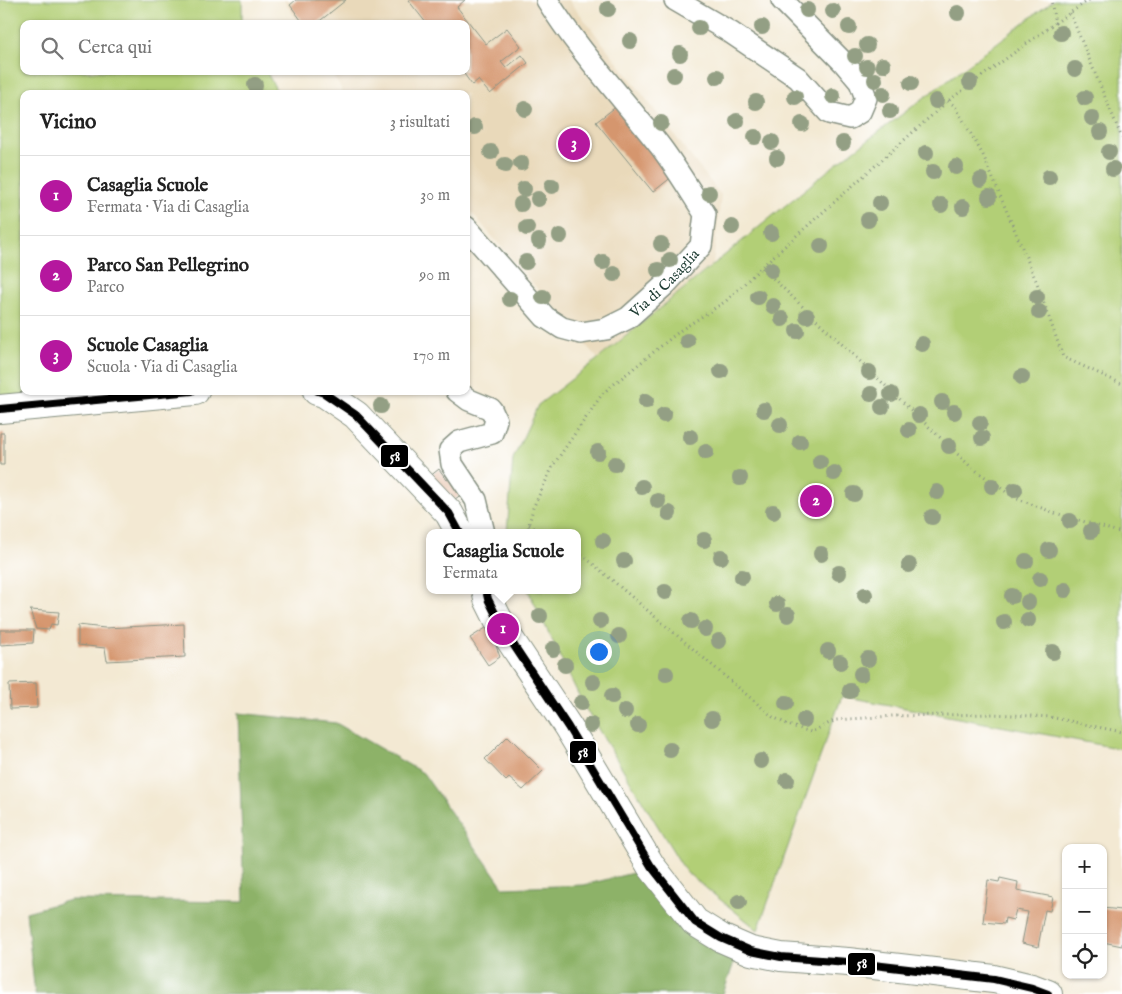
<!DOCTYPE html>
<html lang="it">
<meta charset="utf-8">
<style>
body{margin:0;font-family:"IM FELL English",serif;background:#f2f2f2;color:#222}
.controls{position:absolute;right:15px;bottom:15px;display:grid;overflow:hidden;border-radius:10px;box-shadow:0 1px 4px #0004}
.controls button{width:45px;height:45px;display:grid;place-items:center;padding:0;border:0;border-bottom:1px solid #e0e0e0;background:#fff;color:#222;font:25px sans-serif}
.you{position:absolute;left:598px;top:651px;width:18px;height:18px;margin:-12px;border:4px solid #fff;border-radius:50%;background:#1a73e8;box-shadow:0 0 0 8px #1a73e833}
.badge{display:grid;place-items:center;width:32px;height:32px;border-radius:50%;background:#b5179e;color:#fff;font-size:16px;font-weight:700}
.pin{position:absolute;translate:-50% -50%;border:2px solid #fff;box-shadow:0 1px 5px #0006}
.popup{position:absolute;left:426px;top:529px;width:155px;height:65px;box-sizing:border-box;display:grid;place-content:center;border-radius:10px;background:#fff;filter:drop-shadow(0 1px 4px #0005);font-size:16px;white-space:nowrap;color:#767676}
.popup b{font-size:19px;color:#222}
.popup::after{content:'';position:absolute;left:50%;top:100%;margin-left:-10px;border:10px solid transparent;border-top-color:#fff}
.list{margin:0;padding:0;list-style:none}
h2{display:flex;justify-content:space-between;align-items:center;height:65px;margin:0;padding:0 20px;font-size:21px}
h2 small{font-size:16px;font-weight:400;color:#767676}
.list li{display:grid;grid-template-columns:32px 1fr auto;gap:15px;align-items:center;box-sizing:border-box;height:80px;padding:0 20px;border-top:1px solid #e0e0e0}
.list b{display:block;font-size:19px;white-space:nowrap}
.list p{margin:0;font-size:16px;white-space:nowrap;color:#767676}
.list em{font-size:16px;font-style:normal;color:#767676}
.icon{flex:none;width:28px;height:28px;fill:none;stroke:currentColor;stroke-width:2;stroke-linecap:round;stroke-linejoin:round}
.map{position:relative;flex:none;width:1122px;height:994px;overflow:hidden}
.search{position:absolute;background:#fff;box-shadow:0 1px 4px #0004;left:20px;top:20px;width:450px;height:55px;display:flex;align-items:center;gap:12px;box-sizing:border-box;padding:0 18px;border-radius:10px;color:#767676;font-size:19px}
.panel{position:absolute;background:#fff;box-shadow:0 1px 4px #0004;left:20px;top:90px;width:450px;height:305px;border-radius:10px}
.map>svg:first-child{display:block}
.built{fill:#e9d9ba}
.green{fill:#b2cf76;stroke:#688655}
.forest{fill:#8db267;stroke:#56784e}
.building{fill:#d5966e}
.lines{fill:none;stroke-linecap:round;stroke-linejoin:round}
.minor-casing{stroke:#899384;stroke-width:24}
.tertiary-casing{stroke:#899384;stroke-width:30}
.path{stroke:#899384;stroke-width:3;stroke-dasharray:1 4;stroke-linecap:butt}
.minor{stroke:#fff;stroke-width:21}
.tertiary{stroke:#fff;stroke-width:28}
.bus-1-casing{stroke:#fff;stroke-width:11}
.bus-1{stroke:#000;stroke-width:8}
.tree{fill:#939f84}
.labels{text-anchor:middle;stroke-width:4;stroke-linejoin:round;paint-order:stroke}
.street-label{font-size:15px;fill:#1f3d34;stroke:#fff}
.line-badge{stroke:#fff;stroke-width:2}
.badge-label{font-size:14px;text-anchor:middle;font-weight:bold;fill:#fff}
</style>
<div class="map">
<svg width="1122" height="994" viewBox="0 0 1122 994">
<rect width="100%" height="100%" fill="#fff"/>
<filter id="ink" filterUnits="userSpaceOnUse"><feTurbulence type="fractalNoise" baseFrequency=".02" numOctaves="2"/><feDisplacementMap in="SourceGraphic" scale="10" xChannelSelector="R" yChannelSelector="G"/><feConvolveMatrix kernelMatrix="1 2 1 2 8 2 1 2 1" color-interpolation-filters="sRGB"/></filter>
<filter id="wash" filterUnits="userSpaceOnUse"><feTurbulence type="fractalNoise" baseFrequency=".0096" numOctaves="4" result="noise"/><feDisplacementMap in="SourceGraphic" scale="20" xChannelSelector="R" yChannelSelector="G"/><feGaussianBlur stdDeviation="1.12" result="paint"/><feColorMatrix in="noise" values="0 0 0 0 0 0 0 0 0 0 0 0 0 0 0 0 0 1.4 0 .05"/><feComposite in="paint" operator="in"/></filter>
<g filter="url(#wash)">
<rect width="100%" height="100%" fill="#f3e9d3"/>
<!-- built -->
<path class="built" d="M 284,0 L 569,0 L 721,195 L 713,264 L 598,359 L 466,206 L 466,94 L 341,94 L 341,88 L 330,71 L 466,71 L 466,24 L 299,24 Z"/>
<!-- green -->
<path class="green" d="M 0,0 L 242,0 L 242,24 L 24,24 L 24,71 L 266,71 L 278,93 L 24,94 L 24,391 L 171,391 L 0,404 Z
M 1054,0 L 1122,0 L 1122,749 L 842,696 L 758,930 L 686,872 L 584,706 L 528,590 L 577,590 L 577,533 L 507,533 L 513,459 L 538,405 L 598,359 L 836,164 Z"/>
<!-- forest -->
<path class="forest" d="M 238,713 L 336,723 L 423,773 L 504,888 L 584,885 L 645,870 L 738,951 L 723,994 L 35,994 L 26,912 L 70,900 L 244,902 Z"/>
<g id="blocks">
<!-- building -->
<path class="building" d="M 296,0 L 346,0 L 316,24 L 304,24 L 290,5 Z
M 408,0 L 465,0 L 457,7 L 486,44 L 507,28 L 521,46 L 501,62 L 506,68 L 522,55 L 528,63 L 490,94 L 478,80 L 472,85 L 462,71 L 466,71 L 466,24 L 427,24 Z
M 617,106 L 673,176 L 653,192 L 596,122 Z
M 0,433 L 4,433 L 4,465 L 0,465 Z
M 439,469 L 447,480 L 451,478 L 462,494 L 451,502 L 429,477 Z
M 30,610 L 59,612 L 57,625 L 51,624 L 49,630 L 36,629 Z
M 184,624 L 185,657 L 107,661 L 105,648 L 78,645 L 78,625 L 105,628 Z
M 489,626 L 500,657 L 488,665 L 470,638 Z
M 0,630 L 34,630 L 33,643 L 0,645 Z
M 36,683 L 37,708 L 10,709 L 9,684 Z
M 508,736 L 543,771 L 523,790 L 509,778 L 506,781 L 485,759 Z
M 1000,878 L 1018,882 L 1017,890 L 1053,897 L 1050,911 L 1045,910 L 1038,947 L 1022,943 L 1028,912 L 1016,910 L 1013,920 L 1005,918 L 1004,924 L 983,922 L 988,880 L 999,882 Z
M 1103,908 L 1122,910 L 1122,946 L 1103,942 Z"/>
</g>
</g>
<g filter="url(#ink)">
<use href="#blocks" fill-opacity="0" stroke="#899384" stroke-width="1"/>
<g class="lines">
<defs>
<g id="minor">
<path d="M 675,0 L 730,32 L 798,78 L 829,113 L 850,118 L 860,112 L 866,98 L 860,82 L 844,63 L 782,0"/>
<path id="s1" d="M 466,227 L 545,317 L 562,328 L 581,333 L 606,329 L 628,318 L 667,283 L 701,246 L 705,214 C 690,191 676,167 660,146 C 622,97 580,53 547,0"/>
<path d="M 457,391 L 469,400 L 491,409 L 496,420 L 492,433 L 459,442 L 450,450 L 452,464 L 476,500 L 484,533"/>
</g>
<path id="tertiary" d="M 317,391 L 324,393 L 356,415 L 449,513 L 460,533
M 0,409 L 195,391
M 486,590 L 488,599 L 503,629 L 568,727 L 651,866 L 695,922 L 721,938 L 751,951 L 781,957 L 848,962 L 994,979 L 1032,988 L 1048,994"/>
</defs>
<!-- minor casing -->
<use href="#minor" class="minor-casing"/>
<!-- tertiary casing -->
<use href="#tertiary" class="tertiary-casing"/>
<!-- path -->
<path class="path" d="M 1070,13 L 1122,138
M 1055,23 L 1089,0
M 348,94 L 349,90
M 948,101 L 955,106 L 983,155 L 1037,283 L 1063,357 L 1122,384
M 762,268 L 971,467 L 1015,498 L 1055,513 L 1122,533
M 529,525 L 542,533
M 527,533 L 533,508 L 554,464 L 603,393 L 681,330 L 726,301 L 768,261 L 948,101 L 1055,23 L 1051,0
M 577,553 L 586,558 L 773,717 L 791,726 L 811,732 L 836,720 L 893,716 L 993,714 L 1050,717 L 1122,732"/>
<!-- minor -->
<use href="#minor" class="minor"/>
<!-- tertiary -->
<use href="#tertiary" class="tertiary"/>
<defs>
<path id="bus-1" d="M 318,391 L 324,393 L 356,415 L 449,513 L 460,533
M 0,409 L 192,391
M 486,590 L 488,599 L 503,629 L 568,727 L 651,866 L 695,922 L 721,938 L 751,951 L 781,957 L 848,962 L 994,979 L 1032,988 L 1048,994"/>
</defs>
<!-- bus-1 casing -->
<use href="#bus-1" class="bus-1-casing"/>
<!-- bus-1 -->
<use href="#bus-1" class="bus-1"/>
</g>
<!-- trees -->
<g class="tree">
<circle cx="608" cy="9" r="8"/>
<circle cx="807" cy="10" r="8"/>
<circle cx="833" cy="11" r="8"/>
<circle cx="958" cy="13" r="8"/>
<circle cx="762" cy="27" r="8"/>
<circle cx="849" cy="27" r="8"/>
<circle cx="699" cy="28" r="8"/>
<circle cx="1061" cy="33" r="8"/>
<circle cx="630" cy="41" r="8"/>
<circle cx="867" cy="45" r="8"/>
<circle cx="680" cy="54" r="8"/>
<circle cx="855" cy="56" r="8"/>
<circle cx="883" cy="65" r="8"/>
<circle cx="867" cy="67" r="8"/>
<circle cx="1075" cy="69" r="8"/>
<circle cx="674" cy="75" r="8"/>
<circle cx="717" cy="77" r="8"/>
<circle cx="875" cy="80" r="8"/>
<circle cx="970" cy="82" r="8"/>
<circle cx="911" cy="83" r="8"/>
<circle cx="255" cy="85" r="8"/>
<circle cx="883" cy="94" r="8"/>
<circle cx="833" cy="96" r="8"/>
<circle cx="795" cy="97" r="8"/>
<circle cx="1085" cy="98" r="8"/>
<circle cx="936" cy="101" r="8"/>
<circle cx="756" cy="102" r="8"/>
<circle cx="525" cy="109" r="8"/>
<circle cx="890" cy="111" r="8"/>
<circle cx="1092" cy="118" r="8"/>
<circle cx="737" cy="121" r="8"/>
<circle cx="661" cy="123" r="8"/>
<circle cx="802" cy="124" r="8"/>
<circle cx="475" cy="127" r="8"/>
<circle cx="1100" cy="132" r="8"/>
<circle cx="755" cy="137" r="8"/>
<circle cx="772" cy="142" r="8"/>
<circle cx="843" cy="143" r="8"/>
<circle cx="491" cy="152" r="8"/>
<circle cx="1109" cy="152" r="8"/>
<circle cx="926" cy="153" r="8"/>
<circle cx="777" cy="158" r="8"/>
<circle cx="521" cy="163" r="8"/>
<circle cx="505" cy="165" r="8"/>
<circle cx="956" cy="167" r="8"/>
<circle cx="1113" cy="169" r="8"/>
<circle cx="933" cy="172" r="8"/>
<circle cx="1049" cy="177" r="8"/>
<circle cx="981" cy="180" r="8"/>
<circle cx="552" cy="186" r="8"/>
<circle cx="524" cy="189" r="8"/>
<circle cx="709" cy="193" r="8"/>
<circle cx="989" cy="197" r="8"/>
<circle cx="538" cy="199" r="8"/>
<circle cx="880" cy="203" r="8"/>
<circle cx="521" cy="204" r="8"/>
<circle cx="941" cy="205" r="8"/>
<circle cx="963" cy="207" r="8"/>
<circle cx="868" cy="220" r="8"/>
<circle cx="732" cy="227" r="8"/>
<circle cx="527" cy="228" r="8"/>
<circle cx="771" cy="233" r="8"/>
<circle cx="560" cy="236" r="8"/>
<circle cx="539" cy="241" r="8"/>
<circle cx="661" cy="244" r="8"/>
<circle cx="821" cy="246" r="8"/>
<circle cx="670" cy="260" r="8"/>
<circle cx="526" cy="262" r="8"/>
<circle cx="603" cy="262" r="8"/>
<circle cx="658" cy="270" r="8"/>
<circle cx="771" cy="270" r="8"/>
<circle cx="614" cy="274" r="8"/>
<circle cx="543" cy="297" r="8"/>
<circle cx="758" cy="297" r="8"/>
<circle cx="1037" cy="297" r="8"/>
<circle cx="510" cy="299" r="8"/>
<circle cx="773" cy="306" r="8"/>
<circle cx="1039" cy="312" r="8"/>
<circle cx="807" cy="316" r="8"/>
<circle cx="782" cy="319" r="8"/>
<circle cx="797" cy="331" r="8"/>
<circle cx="687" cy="341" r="8"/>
<circle cx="922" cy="344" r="8"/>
<circle cx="721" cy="371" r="8"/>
<circle cx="869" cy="372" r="8"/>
<circle cx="1022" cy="377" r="8"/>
<circle cx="871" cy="394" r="8"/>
<circle cx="891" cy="394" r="8"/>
<circle cx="646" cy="401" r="8"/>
<circle cx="942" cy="402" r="8"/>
<circle cx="381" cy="406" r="8"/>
<circle cx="882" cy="407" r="8"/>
<circle cx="764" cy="410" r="8"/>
<circle cx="954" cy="412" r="8"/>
<circle cx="664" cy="415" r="8"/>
<circle cx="919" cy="415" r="8"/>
<circle cx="980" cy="423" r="8"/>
<circle cx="780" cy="425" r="8"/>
<circle cx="909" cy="430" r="8"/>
<circle cx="690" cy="437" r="8"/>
<circle cx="982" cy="438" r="8"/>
<circle cx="800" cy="442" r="8"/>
<circle cx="949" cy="446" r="8"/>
<circle cx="598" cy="452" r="8"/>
<circle cx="706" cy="452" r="8"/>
<circle cx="820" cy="462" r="8"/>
<circle cx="615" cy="464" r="8"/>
<circle cx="834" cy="473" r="8"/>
<circle cx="740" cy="478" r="8"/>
<circle cx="992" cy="486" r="8"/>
<circle cx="642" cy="487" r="8"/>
<circle cx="1015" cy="490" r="8"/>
<circle cx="937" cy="492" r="8"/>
<circle cx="854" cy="494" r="8"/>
<circle cx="658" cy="501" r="8"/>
<circle cx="773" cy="512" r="8"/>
<circle cx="669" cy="513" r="8"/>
<circle cx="932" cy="517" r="8"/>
<circle cx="1070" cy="521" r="8"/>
<circle cx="1091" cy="531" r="8"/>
<circle cx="704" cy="540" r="8"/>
<circle cx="603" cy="541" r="8"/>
<circle cx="1049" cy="550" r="8"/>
<circle cx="821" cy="554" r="8"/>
<circle cx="721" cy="557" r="8"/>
<circle cx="624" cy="561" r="8"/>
<circle cx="1026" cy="561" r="8"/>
<circle cx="909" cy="565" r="8"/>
<circle cx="839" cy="573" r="8"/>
<circle cx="742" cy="577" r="8"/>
<circle cx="1040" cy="579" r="8"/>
<circle cx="1065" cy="590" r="8"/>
<circle cx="665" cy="592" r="8"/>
<circle cx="865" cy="595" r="8"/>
<circle cx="1012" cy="596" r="8"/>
<circle cx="1028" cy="602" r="8"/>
<circle cx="777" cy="604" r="8"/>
<circle cx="788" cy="615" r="8"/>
<circle cx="540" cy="616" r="8"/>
<circle cx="1028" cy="620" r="8"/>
<circle cx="600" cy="621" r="8"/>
<circle cx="691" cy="621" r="8"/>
<circle cx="1004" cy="622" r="8"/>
<circle cx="705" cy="629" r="8"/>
<circle cx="619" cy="636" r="8"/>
<circle cx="719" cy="641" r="8"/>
<circle cx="553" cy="649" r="8"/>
<circle cx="828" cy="651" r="8"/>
<circle cx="1053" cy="652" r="8"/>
<circle cx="868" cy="659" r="8"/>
<circle cx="840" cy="662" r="8"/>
<circle cx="565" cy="665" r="8"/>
<circle cx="666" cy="674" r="8"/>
<circle cx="861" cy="674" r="8"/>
<circle cx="593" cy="682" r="8"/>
<circle cx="850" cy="691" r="8"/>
<circle cx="612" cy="696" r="8"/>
<circle cx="581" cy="703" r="8"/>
<circle cx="786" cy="703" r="8"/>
<circle cx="625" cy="711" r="8"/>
<circle cx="712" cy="719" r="8"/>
<circle cx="804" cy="720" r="8"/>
<circle cx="591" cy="725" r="8"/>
<circle cx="638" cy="725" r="8"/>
<circle cx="670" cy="750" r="8"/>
<circle cx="761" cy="761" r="8"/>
<circle cx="787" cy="780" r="8"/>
<circle cx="739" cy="902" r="8"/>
</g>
</g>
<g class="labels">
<!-- street labels -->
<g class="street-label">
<text dy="5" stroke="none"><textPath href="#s1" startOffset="260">Via di Casaglia</textPath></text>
</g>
</g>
<g class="line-badge">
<rect x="380" y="444" width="29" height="24" rx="5" fill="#000"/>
<rect x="569" y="740" width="28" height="24" rx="5" fill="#000"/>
<rect x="847" y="952" width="29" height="24" rx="5" fill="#000"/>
</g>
<g class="badge-label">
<text x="395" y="461">58</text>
<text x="583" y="757">58</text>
<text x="862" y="968">58</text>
</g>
</svg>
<div class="controls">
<button>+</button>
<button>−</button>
<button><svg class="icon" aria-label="locate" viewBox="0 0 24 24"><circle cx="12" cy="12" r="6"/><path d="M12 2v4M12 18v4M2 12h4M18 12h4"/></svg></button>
</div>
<div class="you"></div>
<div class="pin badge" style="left:503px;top:629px">1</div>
<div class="popup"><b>Casaglia Scuole</b>Fermata</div>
<div class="pin badge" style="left:816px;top:501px">2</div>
<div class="pin badge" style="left:574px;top:144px">3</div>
<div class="search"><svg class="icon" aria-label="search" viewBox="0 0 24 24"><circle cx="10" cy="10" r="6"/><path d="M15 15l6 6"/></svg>Cerca qui</div>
<section class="panel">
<h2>Vicino<small>3 risultati</small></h2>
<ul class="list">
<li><span class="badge">1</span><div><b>Casaglia Scuole</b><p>Fermata · Via di Casaglia</p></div><em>30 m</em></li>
<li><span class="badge">2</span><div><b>Parco San Pellegrino</b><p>Parco</p></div><em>90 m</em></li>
<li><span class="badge">3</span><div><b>Scuole Casaglia</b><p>Scuola · Via di Casaglia</p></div><em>170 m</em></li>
</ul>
</section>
</div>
